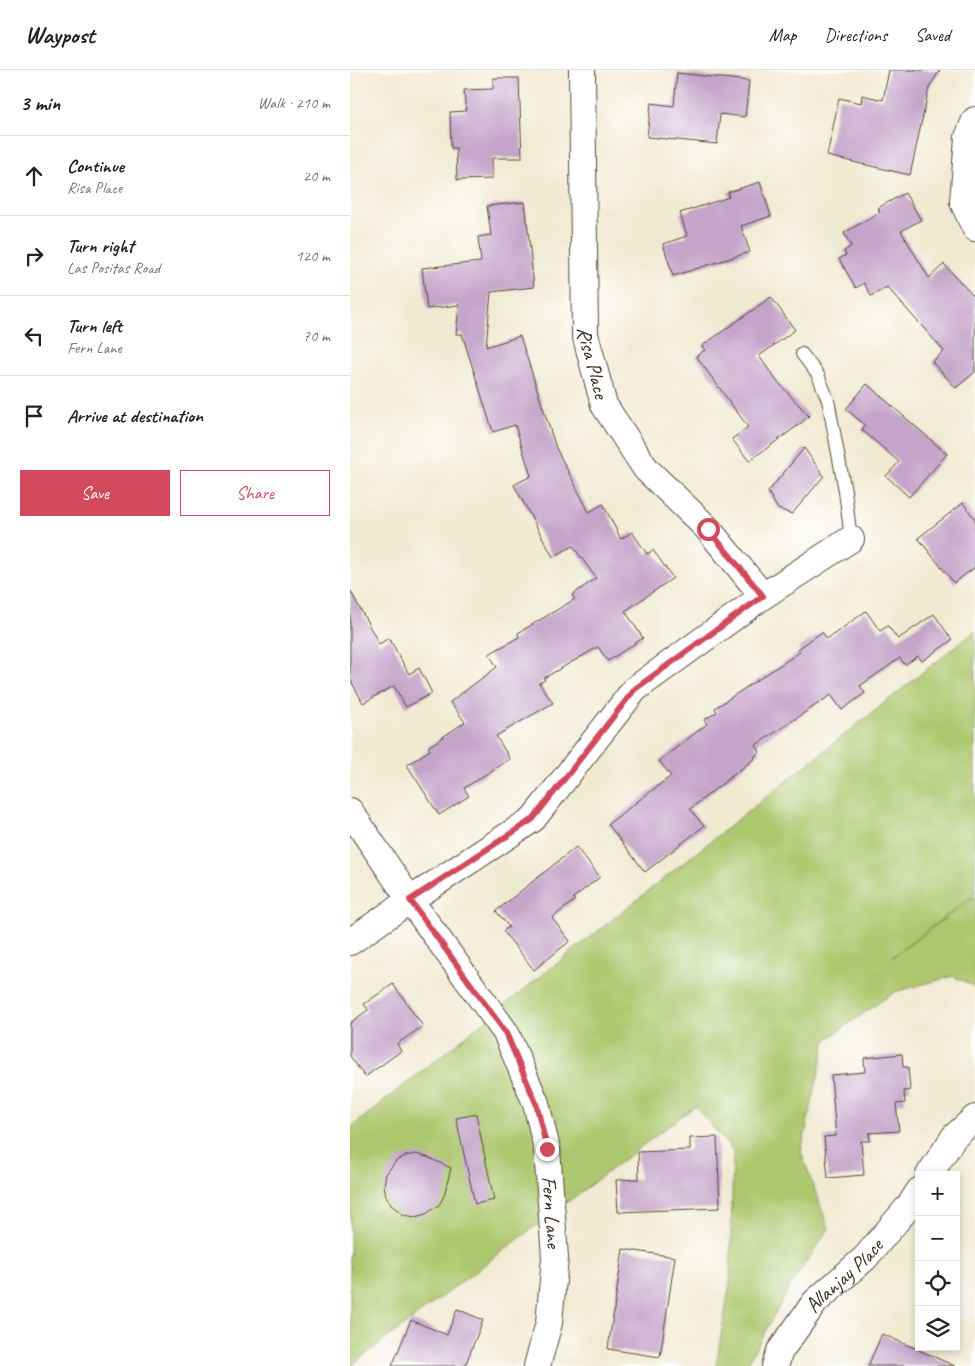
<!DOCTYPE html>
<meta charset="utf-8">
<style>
body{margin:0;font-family:Caveat,sans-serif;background:#f6f6f6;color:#222}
.controls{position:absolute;right:15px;bottom:15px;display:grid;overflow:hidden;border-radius:0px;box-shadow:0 2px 8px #0003}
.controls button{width:45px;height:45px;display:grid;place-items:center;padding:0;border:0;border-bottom:1px solid #e0e0e0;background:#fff;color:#222;font:25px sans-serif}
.stop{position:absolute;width:15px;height:15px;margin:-11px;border:4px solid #d1495b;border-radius:50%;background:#fff}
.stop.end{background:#d1495b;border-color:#fff;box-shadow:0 1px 5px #0008}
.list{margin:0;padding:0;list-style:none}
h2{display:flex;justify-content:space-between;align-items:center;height:65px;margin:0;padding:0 20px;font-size:21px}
h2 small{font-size:16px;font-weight:400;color:#767676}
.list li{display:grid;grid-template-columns:32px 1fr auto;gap:15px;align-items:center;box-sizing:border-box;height:80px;padding:0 20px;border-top:1px solid #e0e0e0}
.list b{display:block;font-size:19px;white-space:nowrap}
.list p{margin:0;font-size:16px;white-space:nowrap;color:#767676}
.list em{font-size:16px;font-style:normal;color:#767676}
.actions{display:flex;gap:10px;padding:15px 20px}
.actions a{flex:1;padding:11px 0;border:1px solid #d1495b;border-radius:0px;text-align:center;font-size:18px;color:#d1495b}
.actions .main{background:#d1495b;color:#fff}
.icon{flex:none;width:28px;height:28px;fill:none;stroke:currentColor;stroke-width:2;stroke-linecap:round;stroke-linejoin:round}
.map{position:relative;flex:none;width:625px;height:1296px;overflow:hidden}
header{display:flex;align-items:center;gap:30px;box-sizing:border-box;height:70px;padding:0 25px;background:#fff;border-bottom:1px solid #e0e0e0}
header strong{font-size:24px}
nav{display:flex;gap:28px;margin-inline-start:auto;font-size:18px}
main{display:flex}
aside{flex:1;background:#fff}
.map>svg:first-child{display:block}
.green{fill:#adc86e;stroke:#747946}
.building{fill:#c4a4c9}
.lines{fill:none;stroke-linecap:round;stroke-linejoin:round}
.service-casing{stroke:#564739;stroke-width:14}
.minor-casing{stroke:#564739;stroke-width:28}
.service{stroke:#fff;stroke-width:12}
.minor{stroke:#fff;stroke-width:26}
.route{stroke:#d1495b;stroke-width:6}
.labels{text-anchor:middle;stroke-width:5;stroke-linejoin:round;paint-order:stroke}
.street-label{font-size:21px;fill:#3b2a1e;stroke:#fff}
</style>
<header>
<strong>Waypost</strong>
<nav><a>Map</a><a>Directions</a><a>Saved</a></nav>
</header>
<main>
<aside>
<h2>3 min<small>Walk · 210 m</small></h2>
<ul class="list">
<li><svg class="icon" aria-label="ahead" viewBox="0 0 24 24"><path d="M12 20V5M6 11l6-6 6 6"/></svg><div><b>Continue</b><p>Risa Place</p></div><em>20 m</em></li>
<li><svg class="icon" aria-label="right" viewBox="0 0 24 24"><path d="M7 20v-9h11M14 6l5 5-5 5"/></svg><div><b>Turn right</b><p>Las Positas Road</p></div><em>120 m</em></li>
<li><svg class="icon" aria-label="left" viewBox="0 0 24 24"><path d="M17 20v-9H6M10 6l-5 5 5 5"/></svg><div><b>Turn left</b><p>Fern Lane</p></div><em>70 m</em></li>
<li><svg class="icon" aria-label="arrive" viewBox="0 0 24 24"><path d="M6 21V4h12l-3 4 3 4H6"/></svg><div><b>Arrive at destination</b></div></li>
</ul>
<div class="actions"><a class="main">Save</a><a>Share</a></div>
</aside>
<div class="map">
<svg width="625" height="1296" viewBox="0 0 625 1296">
<rect width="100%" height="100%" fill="#fff"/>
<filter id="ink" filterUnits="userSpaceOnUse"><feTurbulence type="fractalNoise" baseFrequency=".02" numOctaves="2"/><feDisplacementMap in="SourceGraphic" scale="10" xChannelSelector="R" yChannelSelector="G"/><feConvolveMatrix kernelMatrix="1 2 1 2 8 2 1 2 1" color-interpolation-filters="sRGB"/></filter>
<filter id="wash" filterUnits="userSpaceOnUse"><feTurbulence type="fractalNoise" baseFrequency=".0096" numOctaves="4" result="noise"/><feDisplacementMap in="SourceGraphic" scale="20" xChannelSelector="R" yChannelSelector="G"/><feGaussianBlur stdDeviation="1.12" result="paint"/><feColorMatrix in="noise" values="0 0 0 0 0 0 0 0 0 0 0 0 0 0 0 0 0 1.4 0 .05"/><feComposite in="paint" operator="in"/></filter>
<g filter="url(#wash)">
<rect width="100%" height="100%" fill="#f1ead2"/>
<!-- green -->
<path class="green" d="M 625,561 L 625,824 L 541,888 L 625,826 L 625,917 L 603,906 L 544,922 L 476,970 L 451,1082 L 479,1159 L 443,1211 L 396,1296 L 366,1296 L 380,1212 L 383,1081 L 345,1036 L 0,1296 L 0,1058 Z"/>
<g id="blocks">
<!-- building -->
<path class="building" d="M 539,0 L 590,0 L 579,18 L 560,105 L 477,86 L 489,28 L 511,33 L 512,25 L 533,30 Z
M 327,3 L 399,11 L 395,47 L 370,44 L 367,74 L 297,67 L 301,33 L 324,36 Z
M 143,8 L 169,8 L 172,88 L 142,88 L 142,109 L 107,110 L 106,78 L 101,78 L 100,42 L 116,41 L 114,20 L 143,19 Z
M 410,112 L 421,146 L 391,156 L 400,182 L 323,206 L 313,174 L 337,166 L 330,143 L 379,127 L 378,122 Z
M 555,123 L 571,150 L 551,161 L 579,208 L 594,194 L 625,228 L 625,302 L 606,318 L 582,292 L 594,281 L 537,217 L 521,226 L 514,213 L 506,218 L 489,189 L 496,185 L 494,181 L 501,176 L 494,163 L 530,142 L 528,138 Z
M 175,132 L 184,217 L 141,222 L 136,277 L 170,266 L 206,378 L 239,442 L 253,434 L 271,469 L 282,462 L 297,484 L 303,480 L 323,508 L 275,541 L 293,568 L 258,591 L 248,577 L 194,608 L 195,610 L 189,613 L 203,633 L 146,666 L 160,689 L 114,718 L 119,726 L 89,745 L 57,695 L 80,680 L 78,677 L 115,652 L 100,632 L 147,597 L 139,584 L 169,567 L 168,563 L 225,529 L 222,525 L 246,508 L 223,476 L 203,487 L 164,415 L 181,406 L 165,355 L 143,362 L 112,264 L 106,264 L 109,235 L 77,239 L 72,198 L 131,192 L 128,167 L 141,165 L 137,136 Z
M 421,227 L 445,260 L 409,286 L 426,310 L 459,346 L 450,354 L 399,391 L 382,369 L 398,357 L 346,286 L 355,280 L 352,276 Z
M 517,314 L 597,384 L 559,427 L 536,406 L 549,392 L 512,360 L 515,355 L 496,339 Z
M 454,378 L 474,406 L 442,444 L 428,439 L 418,422 Z
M 613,433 L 625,449 L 625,497 L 604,513 L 568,468 Z
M 0,520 L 29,574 L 39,568 L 59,604 L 69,598 L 82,623 L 56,637 L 44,616 L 13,633 L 0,609 Z
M 516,541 L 530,561 L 538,556 L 548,569 L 584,544 L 602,570 L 572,591 L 568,586 L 555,595 L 550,588 L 510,616 L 515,623 L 492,640 L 481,625 L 406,675 L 410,682 L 404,687 L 405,688 L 340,739 L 354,756 L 295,802 L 258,754 L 321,706 L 309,691 L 357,654 L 354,650 L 367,642 L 365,638 L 450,582 L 448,579 L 472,562 L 477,569 Z
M 226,777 L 250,807 L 223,828 L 225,830 L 202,848 L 220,871 L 184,900 L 153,861 L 159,857 L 146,841 Z
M 43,914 L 73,956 L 47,974 L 51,981 L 15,1007 L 0,986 L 0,953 L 18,940 L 14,934 Z
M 552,984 L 553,997 L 558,997 L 560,1020 L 554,1021 L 555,1033 L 546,1034 L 549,1061 L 519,1063 L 520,1071 L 511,1071 L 514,1105 L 478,1108 L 474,1067 L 486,1066 L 481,1005 L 515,1002 L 514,988 Z
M 126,1044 L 144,1130 L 125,1134 L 106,1048 Z
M 367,1067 L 370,1138 L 268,1142 L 266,1110 L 289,1109 L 288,1082 L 340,1080 L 340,1068 Z
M 66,1084 L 77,1087 L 101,1098 L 94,1126 L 89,1135 L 76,1144 L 65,1147 L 54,1145 L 41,1135 L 36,1126 L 34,1115 L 36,1104 L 46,1091 L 55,1086 Z
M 273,1179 L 325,1187 L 310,1287 L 258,1279 Z
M 107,1239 L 133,1250 L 115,1296 L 42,1296 L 61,1250 L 97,1265 Z
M 532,1264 L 562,1277 L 605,1296 L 518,1296 Z"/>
</g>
</g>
<g filter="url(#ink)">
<use href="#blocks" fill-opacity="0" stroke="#564739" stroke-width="1"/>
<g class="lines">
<defs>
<path id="service" d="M 452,284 L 468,305 L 478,330 L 495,421 L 501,469"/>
<g id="minor">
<path id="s1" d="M 232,0 L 235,264 L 254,335 L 296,399 L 358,459 L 413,526"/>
<path d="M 625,50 L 618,67 L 613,132 L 625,158"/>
<path id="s2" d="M 0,741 L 60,830 L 156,963 L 186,1033 L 197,1079 L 205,1188 L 199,1253 L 187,1296"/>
<path d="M 0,872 L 60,830 L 183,749 L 285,619 L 413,526 L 501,469"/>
<path d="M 579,1105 L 604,1067 L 625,1048"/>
<path id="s3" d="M 425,1296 L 430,1281 L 465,1232 L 515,1188 L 560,1135 L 569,1121"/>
</g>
</defs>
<!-- service casing -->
<use href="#service" class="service-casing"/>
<!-- minor casing -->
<use href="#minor" class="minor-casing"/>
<!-- service -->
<use href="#service" class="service"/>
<!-- minor -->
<use href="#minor" class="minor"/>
</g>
</g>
<g class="lines" filter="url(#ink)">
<!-- route -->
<path class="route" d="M 197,1079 L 186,1033 L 156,963 L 60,830 L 183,749 L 285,619 L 413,526 L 358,459"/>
</g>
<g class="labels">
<!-- street labels -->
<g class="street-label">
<text dy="7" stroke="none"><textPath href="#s1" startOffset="294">Risa Place</textPath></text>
<text dy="7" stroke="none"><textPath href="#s2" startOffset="458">Fern Lane</textPath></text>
<text dy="7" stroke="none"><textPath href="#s3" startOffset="115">Allanjay Place</textPath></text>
</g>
</g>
</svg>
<div class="controls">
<button>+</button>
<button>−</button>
<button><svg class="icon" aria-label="locate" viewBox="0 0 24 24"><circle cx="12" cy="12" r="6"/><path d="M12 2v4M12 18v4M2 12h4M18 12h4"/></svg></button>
<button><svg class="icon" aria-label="layers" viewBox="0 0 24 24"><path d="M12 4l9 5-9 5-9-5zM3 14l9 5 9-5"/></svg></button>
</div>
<div class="stop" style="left:358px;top:459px"></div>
<div class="stop end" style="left:197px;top:1079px"></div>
</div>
</main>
